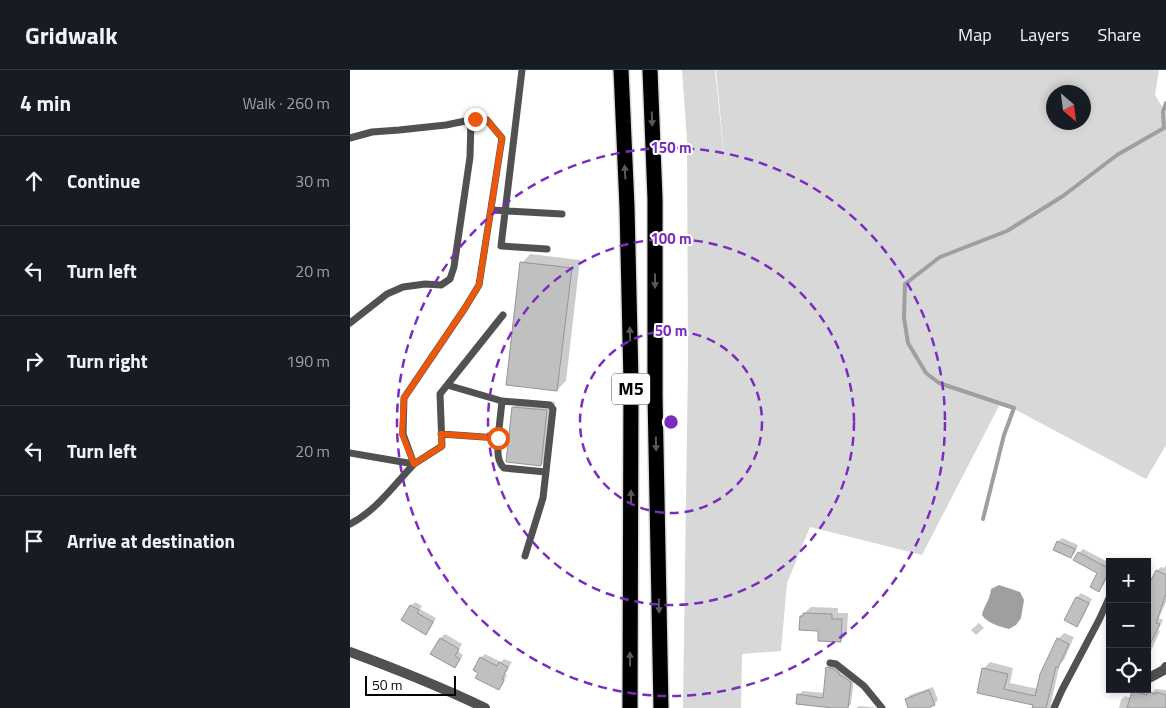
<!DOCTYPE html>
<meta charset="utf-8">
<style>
body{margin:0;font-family:"Titillium Web",sans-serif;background:#20242c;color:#f1f3f6}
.controls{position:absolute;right:15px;bottom:15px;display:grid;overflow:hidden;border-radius:0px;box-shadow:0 2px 8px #0003}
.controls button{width:45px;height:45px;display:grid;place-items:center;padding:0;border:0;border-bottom:1px solid #363941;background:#171b24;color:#f1f3f6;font:25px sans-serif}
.compass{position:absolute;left:696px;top:15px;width:45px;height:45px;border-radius:50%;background:#171b24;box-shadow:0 2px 8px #0003;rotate:152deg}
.scale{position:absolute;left:15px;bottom:12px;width:91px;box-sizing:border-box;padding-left:5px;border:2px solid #000;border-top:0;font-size:14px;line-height:18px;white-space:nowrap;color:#000;-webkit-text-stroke:4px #fff;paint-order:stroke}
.stop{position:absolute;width:15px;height:15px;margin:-11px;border:4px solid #ea580c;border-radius:50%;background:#fff}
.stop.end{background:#ea580c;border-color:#fff;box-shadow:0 1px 5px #0008}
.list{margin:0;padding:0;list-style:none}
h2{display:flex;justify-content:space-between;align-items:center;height:65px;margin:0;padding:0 20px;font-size:21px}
h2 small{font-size:16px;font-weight:400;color:#9ea1a6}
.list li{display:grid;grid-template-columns:32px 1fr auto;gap:15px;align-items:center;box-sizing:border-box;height:90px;padding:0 20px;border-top:1px solid #363941}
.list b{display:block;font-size:19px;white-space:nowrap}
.list em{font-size:16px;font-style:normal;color:#9ea1a6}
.icon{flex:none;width:28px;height:28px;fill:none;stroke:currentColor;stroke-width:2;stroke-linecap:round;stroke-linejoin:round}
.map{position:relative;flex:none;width:816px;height:638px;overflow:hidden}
header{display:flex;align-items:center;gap:30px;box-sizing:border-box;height:70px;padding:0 25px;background:#171b24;border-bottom:1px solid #363941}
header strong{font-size:24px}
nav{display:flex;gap:28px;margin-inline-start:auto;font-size:18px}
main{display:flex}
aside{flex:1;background:#171b24}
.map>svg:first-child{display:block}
.green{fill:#d8d8d8;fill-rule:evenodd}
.water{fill:#9f9f9f}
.shadow{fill:#0003}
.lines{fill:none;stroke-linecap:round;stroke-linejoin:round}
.stream{stroke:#9f9f9f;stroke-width:4}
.building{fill:#c0c0c0;stroke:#959595}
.motorway-casing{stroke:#dbdbdb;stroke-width:18}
.service{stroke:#515151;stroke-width:7}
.minor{stroke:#515151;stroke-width:10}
.tertiary{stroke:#515151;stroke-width:10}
.motorway{stroke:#000;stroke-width:15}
.oneway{fill:#595959}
.route{stroke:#ea580c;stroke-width:6}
.ring{fill:none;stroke:#7b2cbf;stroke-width:2.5;stroke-dasharray:9 6}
.labels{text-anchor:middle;stroke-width:4;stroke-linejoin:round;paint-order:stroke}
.shield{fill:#fff;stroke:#4c4c4c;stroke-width:1}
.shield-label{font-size:18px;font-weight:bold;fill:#000}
.centre{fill:#7b2cbf;stroke:#fff;stroke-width:2.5}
.ring-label{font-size:15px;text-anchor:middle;font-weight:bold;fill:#7b2cbf;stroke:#fff;stroke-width:4;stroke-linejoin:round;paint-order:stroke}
</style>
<header>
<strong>Gridwalk</strong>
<nav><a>Map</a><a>Layers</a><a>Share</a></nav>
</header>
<main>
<aside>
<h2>4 min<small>Walk · 260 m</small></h2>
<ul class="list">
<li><svg class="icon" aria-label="ahead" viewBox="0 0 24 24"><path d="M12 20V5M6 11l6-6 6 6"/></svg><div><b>Continue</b></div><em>30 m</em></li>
<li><svg class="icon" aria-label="left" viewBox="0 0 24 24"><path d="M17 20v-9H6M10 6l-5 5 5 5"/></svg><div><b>Turn left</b></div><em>20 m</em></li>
<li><svg class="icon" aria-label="right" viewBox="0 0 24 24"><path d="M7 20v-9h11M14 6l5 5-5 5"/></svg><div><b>Turn right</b></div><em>190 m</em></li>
<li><svg class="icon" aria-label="left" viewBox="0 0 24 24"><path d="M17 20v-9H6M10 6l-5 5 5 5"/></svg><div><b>Turn left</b></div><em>20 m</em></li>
<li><svg class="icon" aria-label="arrive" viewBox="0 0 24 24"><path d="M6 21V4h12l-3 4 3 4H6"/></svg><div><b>Arrive at destination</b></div></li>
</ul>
</aside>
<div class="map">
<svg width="816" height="638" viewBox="0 0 816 638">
<rect width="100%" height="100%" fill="#fff"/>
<!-- green -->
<path class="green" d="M 332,0 L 365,0 L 376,104 L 366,0 L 809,0 L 805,25 L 816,43 L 816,375 L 796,409 L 651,332 L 572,485 L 460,457 L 437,513 L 431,581 L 392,584 L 391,638 L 333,638 L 338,291 L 337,71 ZM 734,22 L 734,52 L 704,52 L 704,22 Z"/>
<!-- water -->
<path class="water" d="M 649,515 L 670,522 L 674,530 L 671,548 L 666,555 L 659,559 C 649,556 638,554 632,545 C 634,535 640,530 641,519 Z"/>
<!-- shadow -->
<path class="shadow" d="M 180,184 L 230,190 L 216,311 L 207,320 L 172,193 Z
M 172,329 L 205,332 L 200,386 L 191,395 L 163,338 Z
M 712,468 L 728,475 L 725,483 L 721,487 L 708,472 Z
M 733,479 L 760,493 L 760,503 L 753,516 L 749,520 L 749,503 L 729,483 Z
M 816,495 L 816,532 L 809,548 L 813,550 L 808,560 L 810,561 L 799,585 L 797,587 L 797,508 L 803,510 L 807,501 L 811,497 L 814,498 Z
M 731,523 L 742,529 L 731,551 L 727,555 L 716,549 L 727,527 Z
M 65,532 L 72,536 L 70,539 L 86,548 L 80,559 L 76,563 L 61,536 Z
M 461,537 L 488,538 L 488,543 L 498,543 L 497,564 L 490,571 L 470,560 L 451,546 Z
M 629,553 L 634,558 L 626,565 L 621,560 Z
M 714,563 L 724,567 L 714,590 L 710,593 L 700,638 L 684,638 L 684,635 L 628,622 L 634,598 L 640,592 L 663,598 L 660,613 L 688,619 L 708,569 Z
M 95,564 L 112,574 L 108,581 L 113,585 L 109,592 L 104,597 L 82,583 L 91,568 Z
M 135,584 L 151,592 L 154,589 L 162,592 L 155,604 L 157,605 L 153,614 L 149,618 L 129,602 L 131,588 Z
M 481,594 L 504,608 L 501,634 L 498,638 L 493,638 L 448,625 L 453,621 L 475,623 L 477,598 Z
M 583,617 L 588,630 L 584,634 L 575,638 L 559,638 L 556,630 L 560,625 Z
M 785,619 L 792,619 L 802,622 L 805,619 L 816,620 L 816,638 L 769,638 L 771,630 L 775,626 L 781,628 L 783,622 Z
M 509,636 L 530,638 L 506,638 Z"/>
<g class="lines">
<!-- stream -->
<path class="stream" d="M 633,449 L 654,365 L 664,338 L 589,313 L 576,303 L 558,273 L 554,248 L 555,214 L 590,187 L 657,161 L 713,126 L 767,85 L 814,58 L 813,42 L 816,33"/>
</g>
<!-- building -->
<path class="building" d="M 170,192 L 222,198 L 207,321 L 156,315 Z
M 162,337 L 197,340 L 191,396 L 156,392 Z
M 707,471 L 725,479 L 721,488 L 703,480 Z
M 728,482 L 760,499 L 749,522 L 740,517 L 747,503 L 723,490 Z
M 806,500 L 816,505 L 816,524 L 806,553 L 810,554 L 797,580 L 797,518 Z
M 726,527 L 739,533 L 727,557 L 714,550 Z
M 60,535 L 69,540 L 67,543 L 83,552 L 76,565 L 51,550 Z
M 453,543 L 482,544 L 482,549 L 492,549 L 491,572 L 468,571 L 468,561 L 449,560 L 450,546 L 453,546 Z
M 90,568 L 109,579 L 105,586 L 110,589 L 105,598 L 80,584 Z
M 707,568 L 719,574 L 708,598 L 706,597 L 696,638 L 682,638 L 683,635 L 627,623 L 632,598 L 658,604 L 654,619 L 685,626 L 690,604 Z
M 130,587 L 147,596 L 149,592 L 158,597 L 152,609 L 154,610 L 149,620 L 125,608 L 128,603 L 123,600 Z
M 476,597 L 484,599 L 489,603 L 489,605 L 492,606 L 501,612 L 498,638 L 483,638 L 446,634 L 447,624 L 473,628 Z
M 579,620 L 585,635 L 578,638 L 558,638 L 555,629 Z
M 782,621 L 797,625 L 797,622 L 806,624 L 806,622 L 816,625 L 816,638 L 777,638 Z"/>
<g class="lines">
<defs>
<path id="motorway" d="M 271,0 L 277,137 L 281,311 L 280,638
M 300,0 L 305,129 L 305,325 L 311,638"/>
</defs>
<!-- motorway casing -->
<use href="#motorway" class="motorway-casing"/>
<!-- service -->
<path class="service" d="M 172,0 L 151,176 L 197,179
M 0,68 L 22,62 L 49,60 L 96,55 L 125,49 L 137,50 L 152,68 L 129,215 L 115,238 L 54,328 L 53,364 L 64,394 C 44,415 26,441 0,454
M 141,140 L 212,144
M 0,253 L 37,224 L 53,217 L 75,214 L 91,215 L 100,209 L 104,197 L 120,87 L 121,50
M 152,331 L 200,335 L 203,339 L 193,428 L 175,486
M 91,364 L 148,368 L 152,331 L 97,315
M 148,368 C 148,378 146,390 154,398 L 196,402
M 0,383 L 64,394 L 92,376 L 90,324 L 153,245
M 480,593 L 486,594 L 514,616 L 532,638
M 704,638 L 712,620 L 749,550 L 760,526"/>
<!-- minor -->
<path class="minor" d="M 797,609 L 814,600 L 816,597"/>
<!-- tertiary -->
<path class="tertiary" d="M 0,582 C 46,599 91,617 135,638"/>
<!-- motorway -->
<use href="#motorway" class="motorway"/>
</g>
<!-- one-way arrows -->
<defs><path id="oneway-solid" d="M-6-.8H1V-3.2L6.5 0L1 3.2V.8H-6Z" transform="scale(1.25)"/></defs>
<g class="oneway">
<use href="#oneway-solid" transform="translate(302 49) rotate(88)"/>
<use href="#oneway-solid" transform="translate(275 102) rotate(-93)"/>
<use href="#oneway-solid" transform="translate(305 211) rotate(90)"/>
<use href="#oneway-solid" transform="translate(280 264) rotate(-91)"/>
<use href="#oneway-solid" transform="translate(306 374) rotate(89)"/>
<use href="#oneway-solid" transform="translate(281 427) rotate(-90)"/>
<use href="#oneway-solid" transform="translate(309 536) rotate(89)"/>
<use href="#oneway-solid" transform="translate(280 589) rotate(-90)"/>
</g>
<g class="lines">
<!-- route -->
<path class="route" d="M 125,49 L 137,50 L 152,68 L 129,215 L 115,238 L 54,328 L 52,364 L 64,394 L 92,376 L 91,364 L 148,368"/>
</g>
<!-- distance rings -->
<g class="ring">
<circle cx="321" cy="352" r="91"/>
<circle cx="321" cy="352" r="183"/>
<circle cx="321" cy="352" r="274"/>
</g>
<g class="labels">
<!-- shield labels -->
<rect class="shield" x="262" y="303.5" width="38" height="31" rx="4"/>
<g class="shield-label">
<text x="281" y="325">M5</text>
</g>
</g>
<circle cx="321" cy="352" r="8" class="centre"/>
<g class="ring-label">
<text x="321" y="83">150 m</text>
<text x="321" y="174">100 m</text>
<text x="321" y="266">50 m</text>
</g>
</svg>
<div class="controls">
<button>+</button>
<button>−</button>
<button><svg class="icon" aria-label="locate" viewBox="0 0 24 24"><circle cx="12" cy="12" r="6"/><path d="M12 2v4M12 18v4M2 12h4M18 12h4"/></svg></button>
</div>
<svg class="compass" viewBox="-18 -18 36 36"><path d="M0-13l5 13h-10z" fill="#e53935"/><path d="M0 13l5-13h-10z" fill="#9ea1a6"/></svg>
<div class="scale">50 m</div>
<div class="stop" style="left:148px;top:368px"></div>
<div class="stop end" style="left:125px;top:49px"></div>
</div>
</main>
